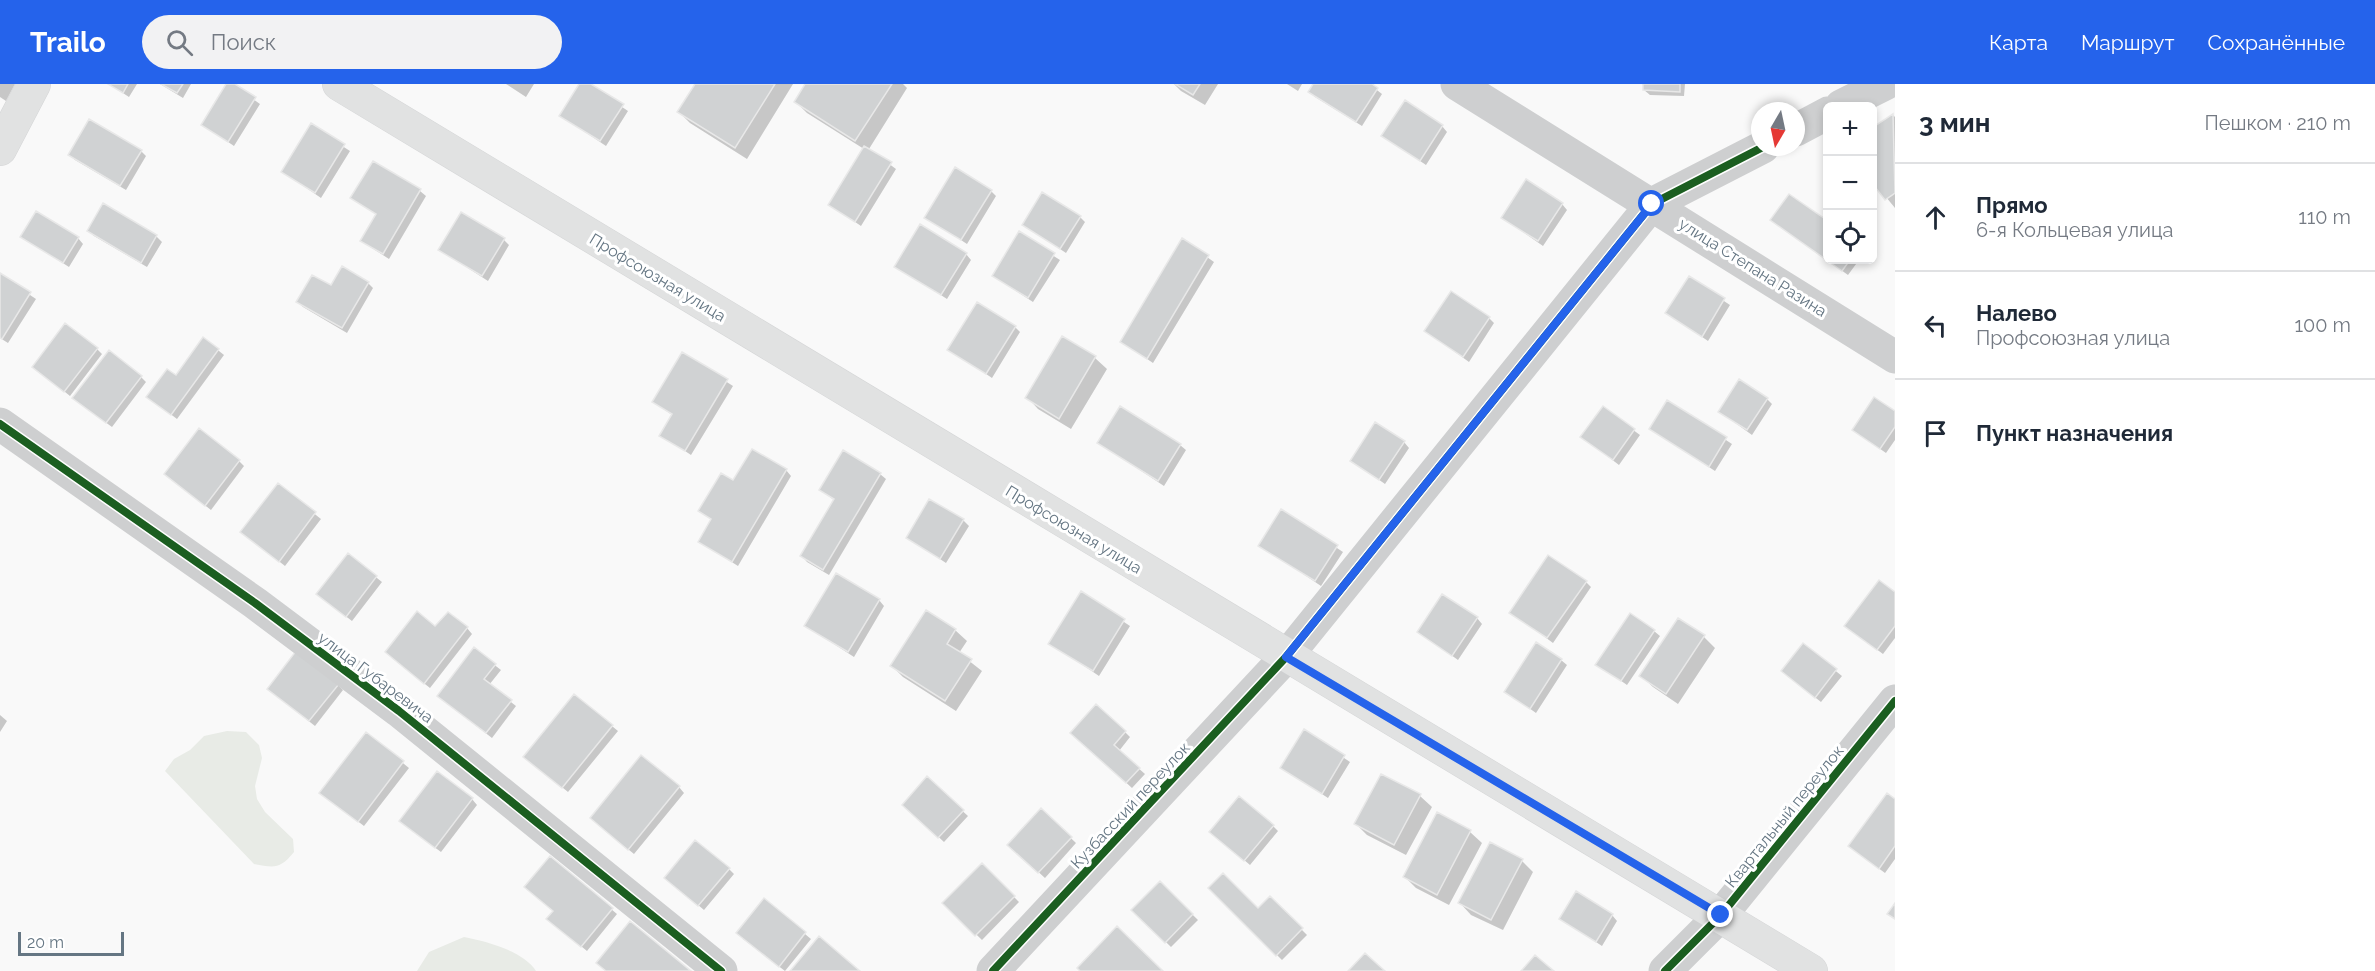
<!DOCTYPE html>
<html lang="ru">
<meta charset="utf-8">
<style>
body{margin:0;font-family:Raleway,sans-serif;background:#f2f2f3;color:#1f2937}
.controls{position:absolute;right:18px;top:18px;display:grid;overflow:hidden;border-radius:9px;box-shadow:0 3px 9px #0003}
.controls button{width:54px;height:54px;display:grid;place-items:center;padding:0;border:0;border-bottom:2px solid #e0e1e3;background:#fff;color:#1f2937;font:30px sans-serif}
.compass{position:absolute;left:1751px;top:18px;width:54px;height:54px;border-radius:50%;background:#fff;box-shadow:0 3px 9px #0003;rotate:189deg}
.scale{position:absolute;left:18px;bottom:15px;width:106px;box-sizing:border-box;padding-left:6px;border:3px solid #657683;border-top:0;font-size:16px;line-height:21px;white-space:nowrap;color:#657683;-webkit-text-stroke:4px #fff;paint-order:stroke}
.stop{position:absolute;width:18px;height:18px;margin:-14px;border:4px solid #2563eb;border-radius:50%;background:#fff}
.stop.end{background:#2563eb;border-color:#fff;box-shadow:0 2px 6px #0008}
.list{margin:0;padding:0;list-style:none}
h2{display:flex;justify-content:space-between;align-items:center;height:78px;margin:0;padding:0 24px;font-size:26px}
h2 small{font-size:20px;font-weight:400;color:#747a83}
.list li{display:grid;grid-template-columns:39px 1fr auto;gap:18px;align-items:center;box-sizing:border-box;height:108px;padding:0 24px;border-top:2px solid #e0e1e3}
.list b{display:block;font-size:22px;white-space:nowrap}
.list p{margin:0;font-size:20px;white-space:nowrap;color:#747a83}
.list em{font-size:20px;font-style:normal;color:#747a83}
.icon{flex:none;width:33px;height:33px;fill:none;stroke:currentColor;stroke-width:2;stroke-linecap:round;stroke-linejoin:round}
.map{position:relative;flex:none;width:1895px;height:887px;overflow:hidden}
header{display:flex;align-items:center;gap:36px;box-sizing:border-box;height:84px;padding:0 30px;background:#2563eb;color:#fff}
header strong{font-size:28px}
nav{display:flex;gap:33px;margin-inline-start:auto;font-size:21px}
.search{width:420px;height:54px;background:#f2f2f3;display:flex;align-items:center;gap:15px;box-sizing:border-box;padding:0 21px;border-radius:33px;color:#747a83;font-size:22px}
main{display:flex}
aside{flex:1;background:#fff}
.map>svg:first-child{display:block}
.green{fill:#e8ebe6}
.shadow{fill:#0003}
.building{fill:#d0d2d3;stroke:#e8e8e8;stroke-width:1.5}
.lines{fill:none;stroke-linecap:round;stroke-linejoin:round}
.primary-casing{stroke:#d5d6d7;stroke-width:34}
.street{stroke:#cecfd0;stroke-width:33}
.primary{stroke:#e1e2e2;stroke-width:33}
.cycleway-casing{stroke:#fff;stroke-width:11}
.cycleway{stroke:#1b5e20;stroke-width:8}
.route{stroke:#2563eb;stroke-width:8}
.labels{text-anchor:middle;stroke-width:6;stroke-linejoin:round;paint-order:stroke}
.street-label{font-size:16px;fill:#657683;stroke:#fff}
</style>
<header>
<strong>Trailo</strong>
<div class="search"><svg class="icon" aria-label="search" viewBox="0 0 24 24"><circle cx="10" cy="10" r="6"/><path d="M15 15l6 6"/></svg>Поиск</div>
<nav><a>Карта</a><a>Маршрут</a><a>Сохранённые</a></nav>
</header>
<main>
<div class="map">
<svg width="1895" height="887" viewBox="0 0 1895 887">
<rect width="100%" height="100%" fill="#f9f9f9"/>
<!-- green -->
<path class="green" d="M 227,647 L 246,648 L 259,661 L 262,674 L 255,702 L 257,715 L 265,728 L 293,755 L 294,768 C 280,785 275,784 254,780 L 165,687 L 174,675 L 190,666 L 204,652 Z
M 464,853 C 485,857 524,867 536,887 L 417,887 L 429,868 Z"/>
<!-- shadow -->
<path class="shadow" d="M 0,0 L 15,0 L 6,17 L 0,13 Z
M 109,0 L 137,0 L 129,13 Z
M 160,0 L 191,0 L 183,14 Z
M 228,0 L 232,0 L 260,20 L 234,62 L 203,41 Z
M 506,0 L 534,0 L 526,13 Z
M 581,0 L 588,0 L 628,27 L 606,62 L 561,32 Z
M 696,0 L 793,0 L 747,75 L 690,39 L 679,28 Z
M 807,0 L 903,0 L 907,4 L 869,65 L 896,85 L 861,142 L 830,121 L 864,65 L 807,29 L 796,18 Z
M 1174,0 L 1218,0 L 1205,21 L 1181,7 Z
M 1287,0 L 1302,0 L 1298,7 Z
M 1314,0 L 1369,0 L 1382,10 L 1362,42 L 1315,13 L 1310,7 Z
M 1644,0 L 1685,0 L 1684,12 L 1650,11 L 1644,6 Z
M 1893,31 L 1895,33 L 1895,124 L 1872,96 L 1872,46 Z
M 311,42 L 350,67 L 321,114 L 283,88 Z
M 1442,42 L 1447,48 L 1426,81 L 1383,52 Z
M 141,67 L 146,72 L 126,106 L 75,76 L 70,71 Z
M 373,79 L 420,107 L 426,112 L 389,175 L 361,157 L 377,131 L 352,114 Z
M 991,107 L 996,112 L 967,160 L 926,133 Z
M 1562,120 L 1567,126 L 1543,162 L 1503,134 Z
M 104,121 L 156,152 L 162,158 L 147,183 L 94,152 L 89,147 Z
M 1080,133 L 1085,138 L 1066,169 L 1024,141 Z
M 1772,136 L 1828,176 L 1859,176 L 1848,191 Z
M 1019,150 L 1060,176 L 1033,218 L 993,192 Z
M 22,153 L 78,154 L 83,160 L 69,183 Z
M 504,156 L 509,161 L 488,197 L 440,166 Z
M 1183,156 L 1214,178 L 1153,279 L 1122,258 Z
M 966,170 L 971,176 L 947,215 L 896,182 Z
M 0,191 L 36,215 L 8,259 L 0,254 Z
M 1689,194 L 1730,221 L 1708,257 L 1667,229 Z
M 368,199 L 373,204 L 347,249 L 303,223 L 298,218 L 332,203 Z
M 1489,234 L 1494,239 L 1469,278 L 1426,247 Z
M 1015,243 L 1020,248 L 992,294 L 949,265 Z
M 1063,254 L 1095,274 L 1107,285 L 1071,345 L 1038,325 L 1027,313 Z
M 204,255 L 224,271 L 177,335 L 148,313 L 176,293 Z
M 97,265 L 102,270 L 70,312 L 34,283 Z
M 683,270 L 733,302 L 691,371 L 661,351 L 672,331 L 654,318 Z
M 141,293 L 146,298 L 112,343 L 79,319 Z
M 1767,315 L 1772,320 L 1752,351 L 1720,328 Z
M 1668,318 L 1732,360 L 1715,387 L 1651,345 Z
M 1603,324 L 1640,351 L 1619,381 L 1582,353 Z
M 1895,329 L 1895,356 L 1886,369 L 1860,351 Z
M 1404,358 L 1409,364 L 1385,400 L 1352,377 Z
M 1099,359 L 1180,361 L 1186,366 L 1164,402 Z
M 239,377 L 244,382 L 211,426 L 171,395 Z
M 786,386 L 791,392 L 738,482 L 700,458 L 712,436 L 700,426 L 734,398 Z
M 880,390 L 886,395 L 829,491 L 807,478 L 802,472 L 835,417 L 821,406 Z
M 278,401 L 321,435 L 285,482 L 248,453 Z
M 1281,427 L 1343,468 L 1321,502 L 1260,461 Z
M 963,436 L 969,442 L 946,479 L 908,454 Z
M 348,471 L 382,498 L 352,537 L 323,515 Z
M 1586,498 L 1591,503 L 1553,559 L 1511,528 Z
M 1082,510 L 1130,542 L 1099,592 L 1050,559 Z
M 1895,510 L 1895,554 L 1883,570 L 1852,547 Z
M 879,516 L 884,522 L 854,573 L 806,542 Z
M 927,528 L 955,546 L 967,557 L 959,569 L 982,587 L 956,627 L 903,593 L 892,582 Z
M 1477,534 L 1482,540 L 1458,576 L 1419,548 Z
M 1679,536 L 1704,553 L 1715,564 L 1678,620 L 1653,603 L 1641,592 Z
M 436,544 L 467,544 L 472,550 L 430,604 L 392,574 Z
M 1654,547 L 1660,552 L 1627,601 L 1597,580 Z
M 1803,561 L 1842,592 L 1821,618 L 1788,592 Z
M 475,566 L 501,586 L 489,601 L 516,622 L 492,654 L 444,617 Z
M 1561,576 L 1567,581 L 1536,629 L 1506,608 Z
M 338,601 L 343,606 L 315,642 L 274,610 Z
M 575,612 L 618,647 L 568,708 L 531,678 Z
M 0,631 L 7,637 L 0,648 Z
M 1304,647 L 1350,678 L 1328,714 L 1282,684 Z
M 1125,648 L 1130,653 L 1119,667 L 1145,690 L 1132,704 L 1077,654 Z
M 367,650 L 409,684 L 364,742 L 327,714 Z
M 1382,692 L 1420,712 L 1432,723 L 1406,771 L 1367,751 L 1356,740 Z
M 927,695 L 968,732 L 944,758 L 904,721 Z
M 679,703 L 684,709 L 634,770 L 597,740 Z
M 472,715 L 477,721 L 441,768 L 406,742 Z
M 1895,717 L 1895,775 L 1885,789 L 1855,767 Z
M 1041,726 L 1076,759 L 1045,794 L 1009,761 Z
M 1438,730 L 1470,748 L 1482,759 L 1449,821 L 1416,804 L 1405,793 Z
M 1273,742 L 1278,747 L 1250,781 L 1217,753 Z
M 550,774 L 617,830 L 587,867 L 554,840 Z
M 1522,777 L 1533,788 L 1503,846 L 1471,831 L 1460,819 Z
M 982,781 L 1019,818 L 982,856 L 944,819 Z
M 729,785 L 734,790 L 704,826 L 672,799 Z
M 1160,799 L 1198,836 L 1171,863 L 1133,826 Z
M 1210,804 L 1258,826 L 1270,814 L 1307,851 L 1282,876 Z
M 764,816 L 811,855 L 785,887 L 743,855 Z
M 1612,831 L 1617,837 L 1602,862 L 1561,835 Z"/>
<!-- building -->
<path class="building" d="M 108,0 L 128,0 L 123,9 Z
M 161,0 L 183,0 L 177,9 Z
M 226,0 L 235,0 L 256,13 L 228,58 L 201,41 Z
M 579,0 L 591,0 L 624,20 L 600,57 L 559,32 Z
M 695,0 L 775,0 L 735,64 L 677,28 Z
M 805,0 L 892,0 L 855,57 L 794,18 Z
M 1175,0 L 1200,0 L 1193,11 Z
M 1313,0 L 1372,0 L 1378,4 L 1356,38 L 1308,8 Z
M 1643,0 L 1680,0 L 1680,8 L 1643,6 Z
M 1405,16 L 1443,41 L 1420,77 L 1381,52 Z
M 1893,30 L 1895,109 L 1885,116 L 1872,99 L 1872,44 Z
M 89,35 L 142,66 L 120,102 L 68,71 Z
M 311,39 L 345,60 L 315,109 L 281,88 Z
M 864,62 L 892,78 L 855,138 L 828,121 Z
M 373,77 L 421,105 L 383,170 L 360,157 L 376,130 L 350,114 Z
M 955,83 L 992,106 L 961,156 L 924,134 Z
M 1526,95 L 1563,119 L 1538,157 L 1501,134 Z
M 1042,108 L 1081,132 L 1060,165 L 1022,141 Z
M 1789,110 L 1828,137 L 1828,176 L 1850,176 L 1842,187 L 1770,136 Z
M 103,119 L 157,151 L 141,179 L 87,147 Z
M 36,127 L 79,153 L 63,179 L 20,153 Z
M 461,128 L 505,154 L 482,192 L 438,166 Z
M 920,140 L 967,169 L 941,211 L 894,183 Z
M 1019,147 L 1055,169 L 1028,214 L 992,192 Z
M 1182,154 L 1209,171 L 1147,275 L 1120,258 Z
M 342,182 L 369,198 L 342,244 L 296,218 L 312,191 L 331,201 Z
M 0,189 L 31,208 L 2,255 L 0,254 Z
M 1689,192 L 1725,214 L 1702,253 L 1665,229 Z
M 1451,207 L 1490,233 L 1463,273 L 1424,247 Z
M 977,218 L 1016,242 L 986,290 L 947,266 Z
M 65,239 L 98,264 L 64,308 L 32,283 Z
M 1062,252 L 1096,272 L 1059,335 L 1025,314 Z
M 203,253 L 219,265 L 171,331 L 146,313 L 167,285 L 176,291 Z
M 109,266 L 142,292 L 106,339 L 72,314 Z
M 682,268 L 728,295 L 685,367 L 659,352 L 672,330 L 652,318 Z
M 1739,295 L 1768,314 L 1747,346 L 1718,328 Z
M 1874,313 L 1895,327 L 1895,343 L 1880,365 L 1852,346 Z
M 1667,316 L 1727,353 L 1709,383 L 1649,345 Z
M 1120,322 L 1181,360 L 1158,397 L 1097,359 Z
M 1603,322 L 1635,345 L 1613,376 L 1580,353 Z
M 1375,338 L 1405,357 L 1379,396 L 1350,377 Z
M 199,344 L 240,376 L 205,422 L 164,390 Z
M 752,365 L 787,385 L 732,478 L 698,458 L 711,435 L 698,427 L 721,389 L 733,396 Z
M 843,366 L 881,389 L 823,486 L 800,472 L 834,415 L 819,406 Z
M 278,399 L 316,428 L 279,478 L 240,448 Z
M 929,415 L 964,435 L 940,475 L 906,454 Z
M 1281,425 L 1338,461 L 1315,497 L 1258,462 Z
M 348,469 L 377,492 L 346,533 L 316,510 Z
M 1548,471 L 1587,497 L 1547,554 L 1509,529 Z
M 836,489 L 880,515 L 848,568 L 804,542 Z
M 1879,496 L 1895,508 L 1895,542 L 1877,566 L 1844,542 Z
M 1081,507 L 1125,535 L 1093,587 L 1048,560 Z
M 1442,510 L 1478,533 L 1452,572 L 1417,548 Z
M 926,526 L 956,545 L 947,560 L 972,575 L 945,617 L 890,582 Z
M 417,527 L 435,542 L 448,528 L 468,543 L 424,600 L 385,568 Z
M 1630,529 L 1655,546 L 1621,597 L 1595,581 Z
M 1678,534 L 1705,551 L 1666,610 L 1639,592 Z
M 1536,558 L 1562,575 L 1530,625 L 1504,608 Z
M 1803,559 L 1837,585 L 1815,614 L 1781,587 Z
M 474,563 L 496,580 L 484,595 L 512,616 L 486,649 L 437,612 Z
M 296,567 L 339,600 L 309,637 L 267,605 Z
M 574,610 L 613,641 L 562,704 L 523,673 Z
M 1096,620 L 1126,647 L 1114,661 L 1140,684 L 1126,699 L 1070,649 Z
M 1304,645 L 1345,671 L 1322,710 L 1280,684 Z
M 366,648 L 404,677 L 358,738 L 319,709 Z
M 641,671 L 680,702 L 628,766 L 590,734 Z
M 437,687 L 473,714 L 435,764 L 399,737 Z
M 1381,690 L 1421,710 L 1394,761 L 1354,740 Z
M 927,692 L 964,726 L 938,754 L 902,721 Z
M 1887,709 L 1895,715 L 1895,762 L 1879,785 L 1848,762 Z
M 1239,712 L 1274,741 L 1244,777 L 1209,748 Z
M 1041,724 L 1072,753 L 1038,789 L 1007,761 Z
M 1437,728 L 1471,746 L 1437,811 L 1403,793 Z
M 695,756 L 730,784 L 698,822 L 664,794 Z
M 1490,758 L 1523,775 L 1491,836 L 1458,819 Z
M 550,772 L 613,824 L 581,863 L 546,835 L 553,827 L 524,803 Z
M 982,779 L 1015,812 L 975,852 L 942,819 Z
M 1223,789 L 1258,824 L 1270,812 L 1303,844 L 1276,872 L 1208,804 Z
M 1160,797 L 1193,830 L 1165,859 L 1131,826 Z
M 1576,807 L 1613,830 L 1596,858 L 1559,835 Z
M 764,814 L 806,848 L 779,883 L 736,849 Z
M 1895,819 L 1895,835 L 1887,830 Z
M 630,837 L 691,887 L 606,887 L 596,879 Z
M 1117,842 L 1163,887 L 1080,887 L 1077,884 Z
M 819,852 L 860,887 L 790,887 Z
M 1365,869 L 1385,887 L 1348,887 Z
M 1535,871 L 1554,887 L 1521,887 Z"/>
<g class="lines">
<defs>
<path id="primary" d="M 339,0 L 1811,887
M 0,65 L 34,0"/>
</defs>
<!-- primary casing -->
<use href="#primary" class="primary-casing"/>
<!-- street -->
<path class="street" d="M 1457,0 L 1895,273
M 1841,22 L 1885,0
M 1796,46 L 1828,29
M 0,340 L 255,519 L 399,627 L 721,887
M 993,887 L 1286,573 L 1652,120 L 1763,63
M 1665,887 L 1721,831 L 1895,617"/>
<!-- primary -->
<use href="#primary" class="primary"/>
<defs>
<path id="cycleway" d="M 0,340 L 255,519 L 399,627 L 721,887
M 993,887 L 1286,573 L 1652,120 L 1763,63
M 1665,887 L 1721,831 L 1895,617"/>
</defs>
<!-- cycleway casing -->
<use href="#cycleway" class="cycleway-casing"/>
<!-- cycleway -->
<use href="#cycleway" class="cycleway"/>
</g>
<g class="lines">
<!-- route -->
<path class="route" d="M 1652,120 L 1286,573 L 1721,831"/>
</g>
<g class="labels">
<!-- street labels -->
<g class="street-label">
<text transform="translate(1753 183) rotate(32)" y="6">улица Степана Разина</text>
<text transform="translate(658 193) rotate(31)" y="6">Профсоюзная улица</text>
<text transform="translate(1074 445) rotate(31)" y="6">Профсоюзная улица</text>
<text transform="translate(376 593) rotate(37)" y="6">улица Губаревича</text>
<text transform="translate(1130 721) rotate(-47)" y="6">Кузбасский переулок</text>
<text transform="translate(1784 732) rotate(-51)" y="6">Квартальный переулок</text>
</g>
</g>
</svg>
<div class="controls">
<button>+</button>
<button>−</button>
<button><svg class="icon" aria-label="locate" viewBox="0 0 24 24"><circle cx="12" cy="12" r="6"/><path d="M12 2v4M12 18v4M2 12h4M18 12h4"/></svg></button>
</div>
<svg class="compass" viewBox="-18 -18 36 36"><path d="M0-13l5 13h-10z" fill="#e53935"/><path d="M0 13l5-13h-10z" fill="#747a83"/></svg>
<div class="scale">20 m</div>
<div class="stop" style="left:1652px;top:120px"></div>
<div class="stop end" style="left:1721px;top:831px"></div>
</div>
<aside>
<h2>3 мин<small>Пешком · 210 m</small></h2>
<ul class="list">
<li><svg class="icon" aria-label="ahead" viewBox="0 0 24 24"><path d="M12 20V5M6 11l6-6 6 6"/></svg><div><b>Прямо</b><p>6-я Кольцевая улица</p></div><em>110 m</em></li>
<li><svg class="icon" aria-label="left" viewBox="0 0 24 24"><path d="M17 20v-9H6M10 6l-5 5 5 5"/></svg><div><b>Налево</b><p>Профсоюзная улица</p></div><em>100 m</em></li>
<li><svg class="icon" aria-label="arrive" viewBox="0 0 24 24"><path d="M6 21V4h12l-3 4 3 4H6"/></svg><div><b>Пункт назначения</b></div></li>
</ul>
</aside>
</main>
